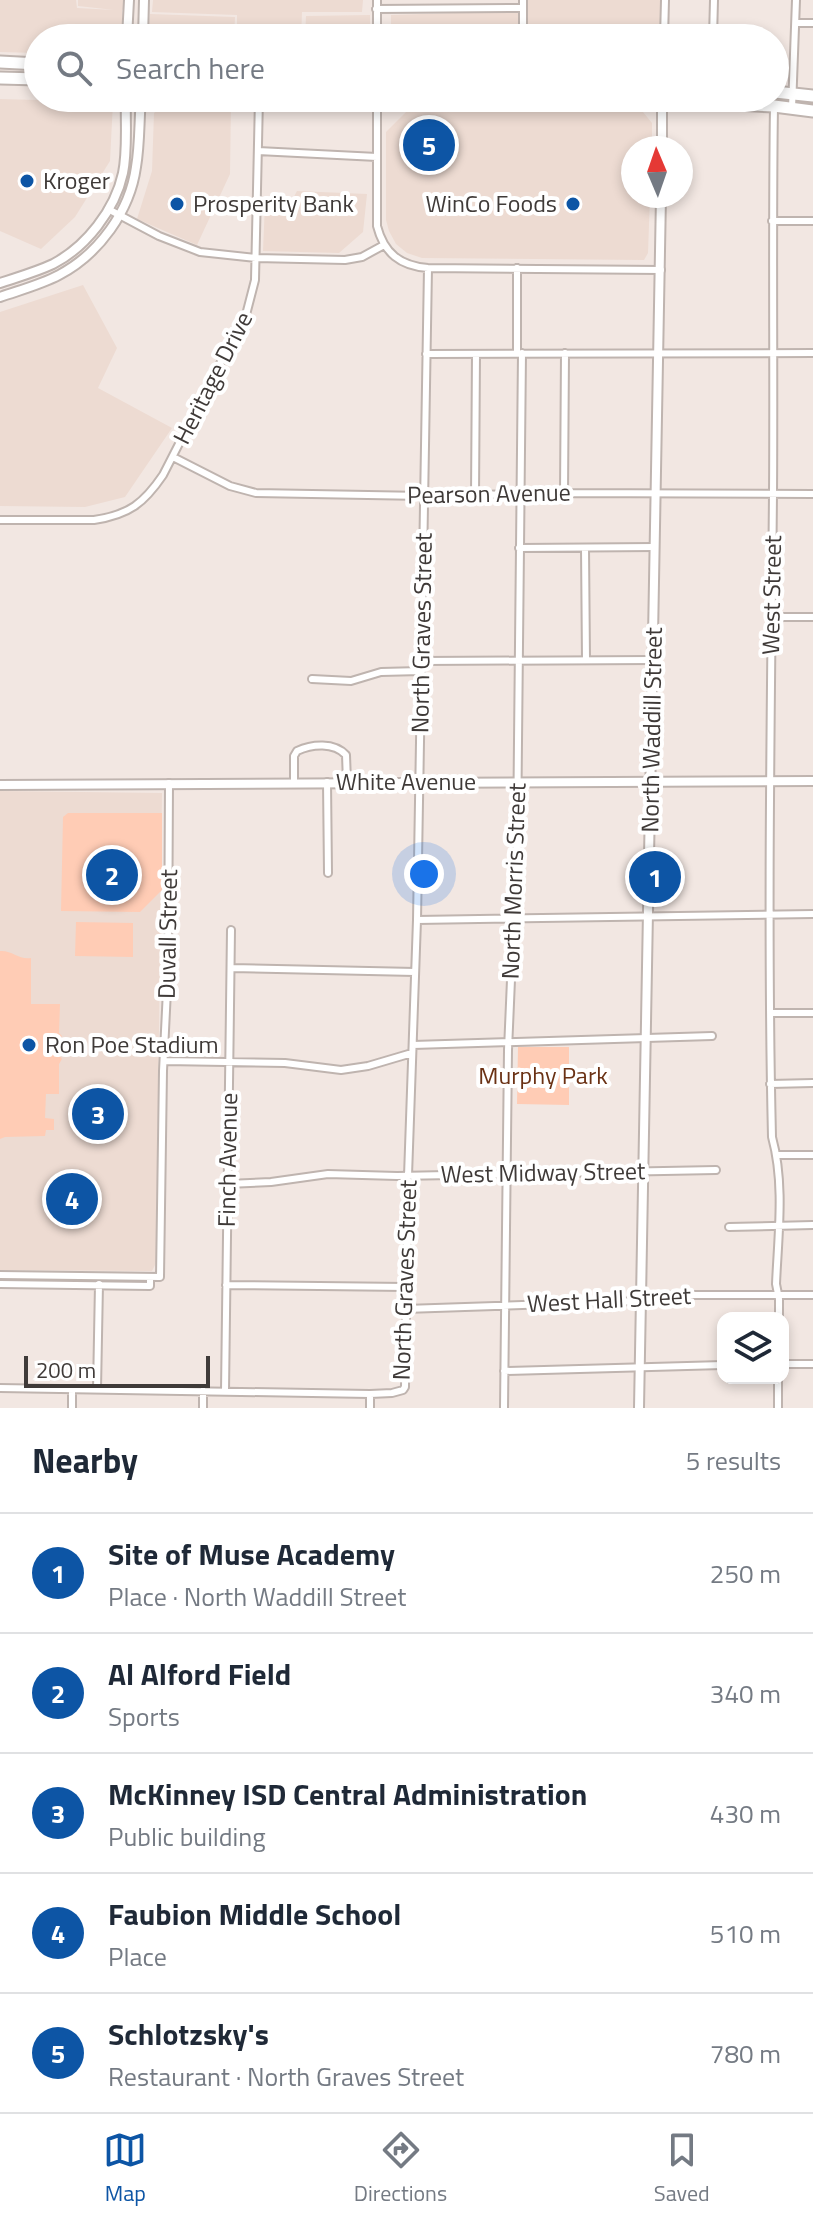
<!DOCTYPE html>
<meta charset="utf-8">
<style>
body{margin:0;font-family:"Titillium Web",sans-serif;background:#f2f2f3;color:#1f2937}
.controls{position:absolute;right:24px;bottom:24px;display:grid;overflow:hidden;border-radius:16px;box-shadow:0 4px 12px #0003}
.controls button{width:72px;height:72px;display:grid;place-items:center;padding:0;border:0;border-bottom:2px solid #e0e1e3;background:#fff;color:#1f2937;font:40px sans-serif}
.compass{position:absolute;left:621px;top:136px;width:72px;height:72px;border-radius:50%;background:#fff;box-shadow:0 4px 12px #0003;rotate:358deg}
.scale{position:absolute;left:24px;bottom:20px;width:186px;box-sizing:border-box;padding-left:8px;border:4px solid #3f3a38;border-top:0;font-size:22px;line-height:28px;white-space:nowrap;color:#3f3a38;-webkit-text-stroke:6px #fff;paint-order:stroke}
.you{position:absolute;left:424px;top:874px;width:28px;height:28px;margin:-20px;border:6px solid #fff;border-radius:50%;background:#1a73e8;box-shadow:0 0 0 12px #1a73e833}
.badge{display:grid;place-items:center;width:52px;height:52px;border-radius:50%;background:#0d55a5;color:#fff;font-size:26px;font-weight:700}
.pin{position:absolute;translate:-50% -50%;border:4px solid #fff;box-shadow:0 2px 8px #0006}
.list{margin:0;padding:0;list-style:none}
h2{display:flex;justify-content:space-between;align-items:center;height:104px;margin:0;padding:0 32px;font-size:34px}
h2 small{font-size:26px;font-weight:400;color:#747a83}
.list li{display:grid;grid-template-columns:52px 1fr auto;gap:24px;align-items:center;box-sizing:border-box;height:120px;padding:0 32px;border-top:2px solid #e0e1e3}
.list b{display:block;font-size:30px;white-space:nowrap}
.list p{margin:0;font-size:26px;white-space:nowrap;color:#747a83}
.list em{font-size:26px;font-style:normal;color:#747a83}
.icon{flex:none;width:44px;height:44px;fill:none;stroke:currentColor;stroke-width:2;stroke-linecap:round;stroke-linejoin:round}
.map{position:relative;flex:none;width:813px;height:1408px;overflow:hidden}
.search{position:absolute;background:#fff;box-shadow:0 4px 12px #0003;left:24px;right:24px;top:24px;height:88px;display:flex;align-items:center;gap:20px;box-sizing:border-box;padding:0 28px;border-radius:44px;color:#747a83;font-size:30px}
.sheet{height:704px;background:#fff}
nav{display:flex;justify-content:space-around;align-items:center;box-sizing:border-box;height:112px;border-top:2px solid #e0e1e3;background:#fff;font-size:22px;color:#747a83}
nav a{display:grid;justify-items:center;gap:4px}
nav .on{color:#0d55a5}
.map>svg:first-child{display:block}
.built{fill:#eddbd2}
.green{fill:#ffccb5}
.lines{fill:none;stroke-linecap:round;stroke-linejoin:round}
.minor-casing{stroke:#bfb4af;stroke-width:10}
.tertiary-casing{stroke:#bfb4af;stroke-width:12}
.trunk-casing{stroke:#bfb4af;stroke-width:15}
.minor{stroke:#fff;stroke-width:6}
.tertiary{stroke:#fff;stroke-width:8}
.trunk{stroke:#fff;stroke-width:11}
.poi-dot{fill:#0d55a5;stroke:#fff;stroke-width:3}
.labels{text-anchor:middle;stroke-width:8;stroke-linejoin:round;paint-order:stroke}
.poi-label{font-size:24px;fill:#3f3a38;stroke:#fff;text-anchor:start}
.street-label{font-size:24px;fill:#3f3a38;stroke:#fff}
.park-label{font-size:24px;fill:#6a3114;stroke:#fff}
</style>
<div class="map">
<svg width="813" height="1408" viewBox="0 0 813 1408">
<rect width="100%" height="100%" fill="#f2e7e2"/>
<!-- built -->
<path class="built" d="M 0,0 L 76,0 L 77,8 L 114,10 L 78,6 L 78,0 L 124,0 L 124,9 L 122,10 L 122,38 L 38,38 L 38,53 L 0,52 Z
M 153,0 L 363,0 L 362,12 L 302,12 L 301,38 L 237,38 L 237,15 L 152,12 Z
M 528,0 L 661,0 L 660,31 L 528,31 Z
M 518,11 L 520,38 L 397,38 L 391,33 L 391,15 Z
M 150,14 L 235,17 L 234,38 L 148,38 Z
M 370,15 L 370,34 L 366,38 L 305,38 L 306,16 Z
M 0,99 L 113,102 L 110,161 L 75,217 L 41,249 L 0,231 Z
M 167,101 L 231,102 L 230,174 L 197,245 L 137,219 L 152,171 L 154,113 Z
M 412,106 L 643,112 L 652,123 L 652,148 L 633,148 L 633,196 L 650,196 L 648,253 L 644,260 L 422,258 L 407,253 L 396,244 L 389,231 L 386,220 L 386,132 Z
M 297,191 L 367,194 L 363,232 L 339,253 L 263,251 L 265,204 L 289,206 Z
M 83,285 L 117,348 L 98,388 L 172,428 L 125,497 L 85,507 L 0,506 L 0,312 Z
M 0,791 L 162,793 L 156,1263 L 152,1271 L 0,1270 Z"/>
<!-- green -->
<path class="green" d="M 68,813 L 162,813 L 162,890 L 140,912 L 61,911 L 63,817 Z
M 76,922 L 133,923 L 133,957 L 75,956 Z
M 0,951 C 12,950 19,960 31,958 L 31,1004 L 60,1004 L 59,1033 L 62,1036 L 58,1041 L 58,1053 L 62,1059 L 59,1064 L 59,1094 L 46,1094 L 45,1118 L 54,1119 L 54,1130 L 46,1130 L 45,1136 L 5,1137 L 0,1139 Z
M 518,1047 L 569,1047 L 569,1105 L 517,1104 Z"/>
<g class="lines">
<defs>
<path id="minor" d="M 376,9 L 523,8
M 796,23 L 813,23
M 377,38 L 377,0
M 523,38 L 523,0
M 664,38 L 665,0
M 713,38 L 714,0
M 377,98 L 377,226 C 384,253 400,266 428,268 L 661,270
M 774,106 C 772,236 774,365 773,494 C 771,709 767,923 772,1137 C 785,1184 778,1236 776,1284 L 779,1299 L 779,1318
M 792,108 L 796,0
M 258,151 L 377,157
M 108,209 L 159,236 L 200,252 L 256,258 L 345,260 L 362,257 L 384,245
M 772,221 L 813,221
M 517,353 L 517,268
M 426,354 L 813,353
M 173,457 L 230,486 L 256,493 L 424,496 L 564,493 L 813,494
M 564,493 L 565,353
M 475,496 L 476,354
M 0,520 L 94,520 C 129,515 144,503 163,475 L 247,311 L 255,280 L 259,98
M 519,548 L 655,547
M 585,548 L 586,660
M 771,617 L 813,617
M 421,661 L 654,660
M 312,679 L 351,681 L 381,672 L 421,671
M 294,782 L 294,756 L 297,751 C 312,744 334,742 346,755 L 347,782
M 327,782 L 328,873
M 417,920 L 813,914
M 231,968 L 415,972
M 770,1013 L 813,1013
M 413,1045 L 712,1036
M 165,1061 L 285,1063 L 341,1070 L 368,1066 L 412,1053
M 770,1084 L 813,1083
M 777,1155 L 813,1155
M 227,1184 L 271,1182 L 328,1174 L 397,1176 L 716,1170
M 729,1227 L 813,1225
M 0,1275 L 160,1277 L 163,1071 L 168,970 L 169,783
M 0,1284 L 150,1286 L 150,1277
M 226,1285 L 406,1287
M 405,1309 L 637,1301 L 646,1295 L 813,1295
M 783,1364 L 813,1364
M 504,1371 L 723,1365
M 0,1388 L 370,1394 L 392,1393 L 403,1390 L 405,1387 L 408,1176 L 417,920 L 428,268
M 97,1389 L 99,1284
M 225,1391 L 231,930
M 72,1408 L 72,1389
M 203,1408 L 203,1391
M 370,1408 L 370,1394
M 504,1408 L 508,1050 L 517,839 L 522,353
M 778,1408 L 778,1378"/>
<path id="tertiary" d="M 127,38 L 129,0
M 143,38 L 144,0
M 662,148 L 662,98
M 0,283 C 18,277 36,272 53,264 C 86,247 115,210 123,173 C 128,149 125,122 126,98
M 0,297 C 20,290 40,285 59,275 C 99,254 130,211 136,167 C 140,144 139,121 141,98
M 0,785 L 813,781
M 639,1408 L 661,196"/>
<path id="trunk" d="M 0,62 L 38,64
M 0,78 L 38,79
M 775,92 L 813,96
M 619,98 L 774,106 L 813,111"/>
</defs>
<!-- minor casing -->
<use href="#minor" class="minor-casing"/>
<!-- tertiary casing -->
<use href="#tertiary" class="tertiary-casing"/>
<!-- trunk casing -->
<use href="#trunk" class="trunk-casing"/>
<!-- minor -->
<use href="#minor" class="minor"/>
<!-- tertiary -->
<use href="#tertiary" class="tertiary"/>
<!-- trunk -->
<use href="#trunk" class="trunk"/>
</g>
<!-- markers -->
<g class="poi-dot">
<circle cx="27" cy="181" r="8"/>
<circle cx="177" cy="204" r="8"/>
<circle cx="573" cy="204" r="8"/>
<circle cx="29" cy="1045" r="8"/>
</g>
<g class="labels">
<!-- poi labels -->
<g class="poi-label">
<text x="43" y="189">Kroger</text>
<text x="193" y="212">Prosperity Bank</text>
<text x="557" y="212" text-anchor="end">WinCo Foods</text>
<text x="45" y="1053">Ron Poe Stadium</text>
</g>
<!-- street labels -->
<g class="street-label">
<text transform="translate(213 378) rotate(-63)" y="8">Heritage Drive</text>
<text transform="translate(489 494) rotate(-1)" y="8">Pearson Avenue</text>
<text transform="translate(772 595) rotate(-89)" y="8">West Street</text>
<text transform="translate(422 633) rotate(-89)" y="8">North Graves Street</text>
<text transform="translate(652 730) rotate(-89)" y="8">North Waddill Street</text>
<text x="406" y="790">White Avenue</text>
<text transform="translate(514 881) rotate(-88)" y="8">North Morris Street</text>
<text transform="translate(168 934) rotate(-89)" y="8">Duvall Street</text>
<text transform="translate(228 1160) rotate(-89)" y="8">Finch Avenue</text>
<text transform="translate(543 1173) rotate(-1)" y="8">West Midway Street</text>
<text transform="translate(405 1280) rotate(-88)" y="8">North Graves Street</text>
<text transform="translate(609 1300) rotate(-3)" y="8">West Hall Street</text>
</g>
<!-- park labels -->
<g class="park-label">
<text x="543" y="1084">Murphy Park</text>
</g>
</g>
</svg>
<div class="controls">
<button><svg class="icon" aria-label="layers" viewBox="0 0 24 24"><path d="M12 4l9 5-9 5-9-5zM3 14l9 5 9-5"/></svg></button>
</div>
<svg class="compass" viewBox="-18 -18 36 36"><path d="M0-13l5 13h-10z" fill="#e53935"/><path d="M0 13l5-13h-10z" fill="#747a83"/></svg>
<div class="scale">200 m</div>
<div class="you"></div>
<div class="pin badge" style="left:655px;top:877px">1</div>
<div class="pin badge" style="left:112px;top:875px">2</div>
<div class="pin badge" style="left:98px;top:1114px">3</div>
<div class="pin badge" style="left:72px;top:1199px">4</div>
<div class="pin badge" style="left:429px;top:145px">5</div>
<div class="search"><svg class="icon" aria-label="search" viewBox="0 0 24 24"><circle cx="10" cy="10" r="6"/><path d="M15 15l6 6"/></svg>Search here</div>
</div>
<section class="sheet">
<h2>Nearby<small>5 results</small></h2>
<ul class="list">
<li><span class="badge">1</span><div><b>Site of Muse Academy</b><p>Place · North Waddill Street</p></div><em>250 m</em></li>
<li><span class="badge">2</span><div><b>Al Alford Field</b><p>Sports</p></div><em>340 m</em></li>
<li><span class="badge">3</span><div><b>McKinney ISD Central Administration</b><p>Public building</p></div><em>430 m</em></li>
<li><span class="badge">4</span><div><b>Faubion Middle School</b><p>Place</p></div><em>510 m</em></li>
<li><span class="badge">5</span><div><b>Schlotzsky's</b><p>Restaurant · North Graves Street</p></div><em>780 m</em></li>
</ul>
</section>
<nav>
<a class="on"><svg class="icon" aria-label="map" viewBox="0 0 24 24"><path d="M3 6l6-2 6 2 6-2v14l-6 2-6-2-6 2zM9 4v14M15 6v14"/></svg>Map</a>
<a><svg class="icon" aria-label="directions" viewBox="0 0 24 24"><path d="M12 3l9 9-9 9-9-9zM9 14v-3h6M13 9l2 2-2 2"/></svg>Directions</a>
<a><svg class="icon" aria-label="saved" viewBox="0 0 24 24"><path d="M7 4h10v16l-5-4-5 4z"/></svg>Saved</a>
</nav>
